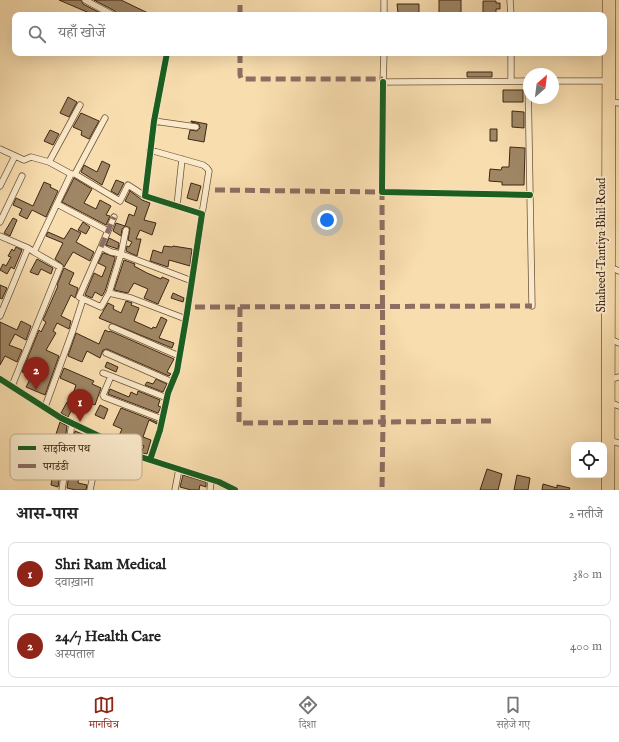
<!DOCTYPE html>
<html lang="hi">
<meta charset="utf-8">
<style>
body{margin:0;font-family:"IM FELL English","Noto Serif Devanagari",serif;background:#f6f6f6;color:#222}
.controls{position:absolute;right:12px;bottom:12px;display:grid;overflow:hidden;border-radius:8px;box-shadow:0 4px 16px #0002}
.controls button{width:36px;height:36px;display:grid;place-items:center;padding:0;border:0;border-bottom:1px solid #e0e0e0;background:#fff;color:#222;font:20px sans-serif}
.compass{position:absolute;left:523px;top:68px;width:36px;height:36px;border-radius:50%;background:#fff;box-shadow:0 4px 16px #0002;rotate:28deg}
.you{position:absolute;left:327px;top:220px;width:14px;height:14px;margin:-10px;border:3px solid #fff;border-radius:50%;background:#1a73e8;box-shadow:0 0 0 6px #1a73e833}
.badge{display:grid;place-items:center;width:26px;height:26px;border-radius:50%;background:#8f2418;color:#fff;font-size:13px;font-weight:700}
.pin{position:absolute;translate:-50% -33px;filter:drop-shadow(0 1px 2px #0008)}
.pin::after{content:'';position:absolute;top:21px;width:14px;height:12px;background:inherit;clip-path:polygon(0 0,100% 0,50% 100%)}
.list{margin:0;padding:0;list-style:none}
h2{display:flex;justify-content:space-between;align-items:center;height:52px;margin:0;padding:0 16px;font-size:17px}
h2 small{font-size:13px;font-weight:400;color:#767676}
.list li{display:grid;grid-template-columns:26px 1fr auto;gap:12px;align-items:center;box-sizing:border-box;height:64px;margin:0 8px 8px;padding:0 8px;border:1px solid #e0e0e0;border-radius:8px}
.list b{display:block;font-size:15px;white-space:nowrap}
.list p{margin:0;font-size:13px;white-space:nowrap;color:#767676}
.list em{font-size:13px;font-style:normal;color:#767676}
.icon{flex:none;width:22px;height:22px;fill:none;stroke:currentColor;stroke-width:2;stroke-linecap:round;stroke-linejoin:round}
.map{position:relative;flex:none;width:619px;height:490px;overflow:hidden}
.search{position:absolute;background:#fff;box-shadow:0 4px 16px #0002;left:12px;right:12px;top:12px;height:44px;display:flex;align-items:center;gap:10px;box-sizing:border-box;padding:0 14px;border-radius:8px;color:#767676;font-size:15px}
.sheet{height:196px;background:#fff}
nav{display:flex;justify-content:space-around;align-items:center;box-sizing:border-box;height:56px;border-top:1px solid #e0e0e0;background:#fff;font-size:11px;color:#767676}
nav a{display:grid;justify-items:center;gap:2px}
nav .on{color:#8f2418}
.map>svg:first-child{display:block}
.building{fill:#9f8664;stroke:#3f2714}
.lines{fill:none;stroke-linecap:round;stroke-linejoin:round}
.minor-casing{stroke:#6d543a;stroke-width:7}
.major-casing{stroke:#3f2714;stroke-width:8}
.minor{stroke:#fae9ca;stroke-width:5.5}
.major{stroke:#f8ddae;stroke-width:7}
.quiet{stroke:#8d6e63;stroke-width:5;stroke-dasharray:10 5;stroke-linecap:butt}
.cycleway-casing{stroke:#fae9ca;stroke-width:8}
.cycleway{stroke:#1b5e20;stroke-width:6}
.labels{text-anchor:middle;stroke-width:4;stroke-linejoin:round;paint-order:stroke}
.street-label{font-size:12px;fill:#3f2714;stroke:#fae9ca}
.key{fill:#fae9ca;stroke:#c2af93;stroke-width:1}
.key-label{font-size:11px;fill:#3f2714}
</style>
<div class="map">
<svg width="619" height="490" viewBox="0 0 619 490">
<rect width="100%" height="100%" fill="#f8ddae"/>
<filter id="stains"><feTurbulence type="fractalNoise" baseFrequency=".005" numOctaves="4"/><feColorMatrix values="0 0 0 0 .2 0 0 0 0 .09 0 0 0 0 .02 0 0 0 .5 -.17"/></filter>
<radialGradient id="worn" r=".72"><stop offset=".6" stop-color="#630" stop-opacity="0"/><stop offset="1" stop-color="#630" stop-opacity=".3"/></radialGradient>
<!-- building -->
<path class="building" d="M 59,0 L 81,0 L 83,4 L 104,15 L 94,15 Z
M 94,0 L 121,0 L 152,15 L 117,15 L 115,11 Z
M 439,0 L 461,0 L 461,15 L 439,14 Z
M 483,1 L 496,1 L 496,3 L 500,3 L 500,9 L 496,9 L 496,15 L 483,15 Z
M 397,4 L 419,4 L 419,15 L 407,15 L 407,13 L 398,13 Z
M 467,72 L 492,72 L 492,77 L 467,77 Z
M 503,90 L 523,90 L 523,102 L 503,102 Z
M 68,97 L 77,102 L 69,117 L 60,113 Z
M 512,111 L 524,112 L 524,128 L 512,127 Z
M 81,113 L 99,121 L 89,139 L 81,135 L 82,131 L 73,127 Z
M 191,121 L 207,124 L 204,142 L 188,139 L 190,130 L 197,131 L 200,128 L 199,124 L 191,122 Z
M 490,129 L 497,129 L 497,141 L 490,141 Z
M 50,130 L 59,134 L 53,145 L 44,141 Z
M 510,147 L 525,148 L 524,185 L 502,185 L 502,182 L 489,181 L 490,169 L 501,170 L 502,167 L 509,167 Z
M 102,161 L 110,165 L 102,185 L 81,172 L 84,165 L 97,172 Z
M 74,178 L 92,189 L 84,203 L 96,209 L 100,200 L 111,206 L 106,215 L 110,216 L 106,225 L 62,202 Z
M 116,180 L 124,183 L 118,195 L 111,191 Z
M 44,182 L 51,185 L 50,187 L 58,191 L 46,217 L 32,210 L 27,219 L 19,215 L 22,209 L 13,205 L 16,198 L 33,206 Z
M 191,183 L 201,186 L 197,201 L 187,198 Z
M 130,191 L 142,200 L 150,203 L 144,220 L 156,223 L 152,235 L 140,230 L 136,239 L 141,239 L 137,256 L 126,251 L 127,246 L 129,247 L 132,242 L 128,240 L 130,228 L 125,226 L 129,214 L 134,216 L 137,207 L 125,201 Z
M 13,218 L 17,220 L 10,236 L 4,233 Z
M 83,222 L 90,227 L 86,234 L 78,230 Z
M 116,223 L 125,226 L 122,229 L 121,236 L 113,231 Z
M 71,228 L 81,233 L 76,242 L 94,252 L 90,261 L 73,252 L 64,267 L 62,264 L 55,259 L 63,243 L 46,236 L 48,232 L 64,239 Z
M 109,238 L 119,243 L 118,249 L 106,245 Z
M 164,246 L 172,247 L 173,246 L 192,249 L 190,266 L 169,260 L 168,267 L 150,261 L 153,250 L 162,253 Z
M 16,247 L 22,250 L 14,269 L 11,267 L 7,274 L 0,270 L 3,264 L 6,266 L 11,257 L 8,256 L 12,249 L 14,251 Z
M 103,253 L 115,257 L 115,259 L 105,291 L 102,296 L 95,292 L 92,298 L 85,295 L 94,273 L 102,277 L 106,267 L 98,263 Z
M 37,259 L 53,268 L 51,274 L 41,269 L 38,275 L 30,272 Z
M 124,260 L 135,264 L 134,266 L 147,273 L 161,279 L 162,277 L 169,280 L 158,304 L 144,298 L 148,289 L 134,283 L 128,293 L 114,290 Z
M 64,268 L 74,273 L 69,284 L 78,288 L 75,298 L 71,295 L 61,316 L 71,321 L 69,329 L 57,323 L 53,331 L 56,333 L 46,350 L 59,356 L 45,395 L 26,387 L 32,376 L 22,372 L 39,330 L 41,332 L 46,322 L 43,320 L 58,286 L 57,285 Z
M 0,285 L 7,288 L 2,299 L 0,298 Z
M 173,293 L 184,298 L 183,302 L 171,298 Z
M 126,301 L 132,303 L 131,305 L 139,308 L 134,321 L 152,329 L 153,327 L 156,328 L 161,317 L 167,320 L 159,338 L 174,343 L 172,348 L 99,318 L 108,303 L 114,306 L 113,309 L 121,313 Z
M 21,321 L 31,326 L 26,340 L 15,334 L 9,345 L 22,350 L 17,362 L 5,356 L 0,365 L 0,322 L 17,330 Z
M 105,330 L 109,332 L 110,331 L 174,359 L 167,372 L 171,374 L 169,376 L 107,349 L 103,350 L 100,358 L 87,351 L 82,362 L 68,356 L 76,333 L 99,344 Z
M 107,362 L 118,367 L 116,372 L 105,367 Z
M 64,368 L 94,381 L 92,384 L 101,388 L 95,405 L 88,402 L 89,398 L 74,391 L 76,385 L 60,378 Z
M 156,379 L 167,384 L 163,392 L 145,385 L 147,382 L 153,384 Z
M 110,389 L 129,397 L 131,392 L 137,395 L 138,391 L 160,400 L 158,406 L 161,407 L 158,413 L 108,394 Z
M 67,402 L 74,405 L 68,417 L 61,413 Z
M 100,405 L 108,409 L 104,419 L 95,415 Z
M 121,408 L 157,422 L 157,424 L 149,420 L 143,437 L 151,440 L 147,454 L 141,453 L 144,446 L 130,440 L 127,448 L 116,442 L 122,429 L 113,425 Z
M 60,422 L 67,426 L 58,487 L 51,485 L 55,456 L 57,456 L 60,438 L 55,437 Z
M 75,431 L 87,436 L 85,440 L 95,443 L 89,474 L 80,472 L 84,454 L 72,451 Z
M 70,468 L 80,470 L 78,483 L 87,485 L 86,490 L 76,490 L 67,488 Z
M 487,469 L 502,474 L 498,490 L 480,490 Z
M 183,475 L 206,482 L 206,487 L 200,485 L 199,490 L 191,490 L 180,487 Z
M 517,475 L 530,478 L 528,490 L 514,490 Z
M 543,484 L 557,488 L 557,485 L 570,488 L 569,490 L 542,490 Z"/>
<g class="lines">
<defs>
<path id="minor" d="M 85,0 L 113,15
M 510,0 L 511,15
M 384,15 L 384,0
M 384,53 L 383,82 L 529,81
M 511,53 L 511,81
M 528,81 L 532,306
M 553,81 L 606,81
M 383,82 L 382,192 L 530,195
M 612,102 L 619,103
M 80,105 L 49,162 L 71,174 L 75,174 L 120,201 L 128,185 L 145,196
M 154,121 L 196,127
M 0,149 L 24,160 L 31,157 L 49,162
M 150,150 L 203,165 L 207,168 L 209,171 L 202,214
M 75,174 L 105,118
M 0,186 L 15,156
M 57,204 L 108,231
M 177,206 L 182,159
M 0,222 L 22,176
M 126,230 L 121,254 L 111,252 L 101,247 L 79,297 L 101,307 L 109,293 L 131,298 L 186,319
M 0,236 L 28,248
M 101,247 L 114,217
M 612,268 L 619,271
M 109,293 L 121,254 L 192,281
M 0,316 L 28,248 L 34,252 L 71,174
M 112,327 L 179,356
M 612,340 L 619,343
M 106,353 L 172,382
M 103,373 L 111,376 L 103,395 L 104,397 L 162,419
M 111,376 L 167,398
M 0,379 L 61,418 L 101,437 L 122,451 L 219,482 L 235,490
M 611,379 L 619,377
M 12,386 L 60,267 L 34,252
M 611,403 L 619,406
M 45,407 L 73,330 L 83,299
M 611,441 L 619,443
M 150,460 L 160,430 L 168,393 L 177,371 L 187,313 L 202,214 L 145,196 L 154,121 L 167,53
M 62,490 L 72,423
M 90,490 L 101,437
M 175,490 L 179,469
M 210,490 L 211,480"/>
<path id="major" d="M 605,490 L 606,0
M 611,490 L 612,0"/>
</defs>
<!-- minor casing -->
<use href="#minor" class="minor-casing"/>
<!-- major casing -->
<use href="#major" class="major-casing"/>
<!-- minor -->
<use href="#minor" class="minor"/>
<!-- major -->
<use href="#major" class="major"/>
<!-- quiet -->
<path class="quiet" d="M 240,15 L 240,0
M 240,53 L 240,75 L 241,78 L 244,79 L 383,79
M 215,190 L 382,192 L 383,422 L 494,421
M 101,247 L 114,217
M 195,307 L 532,306
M 240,307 L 239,423 L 383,422 L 382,490"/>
<defs>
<path id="cycleway" d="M 383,82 L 382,192 L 530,195
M 0,379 L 61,418 L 101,437 L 122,451 L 219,482 L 235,490
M 150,460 L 160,430 L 168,393 L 177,371 L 187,313 L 202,214 L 145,196 L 154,121 L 167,53"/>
</defs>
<!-- cycleway casing -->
<use href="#cycleway" class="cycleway-casing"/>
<!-- cycleway -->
<use href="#cycleway" class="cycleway"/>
</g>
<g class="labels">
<!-- street labels -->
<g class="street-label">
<text transform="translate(601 245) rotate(-90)" y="4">Shaheed Tantiya Bhil Road</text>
</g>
</g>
<!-- legend -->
<rect x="10" y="434" width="132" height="46" rx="6" class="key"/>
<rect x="18" y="446" width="18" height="4" fill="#1b5e20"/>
<rect x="18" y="464" width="18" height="4" fill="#8d6e63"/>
<g class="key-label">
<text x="43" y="452">साइकिल पथ</text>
<text x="43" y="470">पगडंडी</text>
</g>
<rect width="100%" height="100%" filter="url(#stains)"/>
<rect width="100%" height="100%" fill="url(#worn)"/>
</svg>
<div class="controls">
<button><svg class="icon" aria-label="locate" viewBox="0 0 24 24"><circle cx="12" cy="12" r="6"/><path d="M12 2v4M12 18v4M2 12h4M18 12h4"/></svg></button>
</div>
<svg class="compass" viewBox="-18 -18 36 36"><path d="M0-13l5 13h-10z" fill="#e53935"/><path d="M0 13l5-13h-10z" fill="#767676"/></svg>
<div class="you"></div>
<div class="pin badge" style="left:80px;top:422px">1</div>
<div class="pin badge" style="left:36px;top:390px">2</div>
<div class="search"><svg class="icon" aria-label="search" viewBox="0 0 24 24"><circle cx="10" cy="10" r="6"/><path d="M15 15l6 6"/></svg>यहाँ खोजें</div>
</div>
<section class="sheet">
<h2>आस-पास<small>2 नतीजे</small></h2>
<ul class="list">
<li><span class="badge">1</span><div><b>Shri Ram Medical</b><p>दवाख़ाना</p></div><em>380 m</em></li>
<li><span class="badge">2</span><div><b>24/7 Health Care</b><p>अस्पताल</p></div><em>400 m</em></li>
</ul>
</section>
<nav>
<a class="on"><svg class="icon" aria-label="map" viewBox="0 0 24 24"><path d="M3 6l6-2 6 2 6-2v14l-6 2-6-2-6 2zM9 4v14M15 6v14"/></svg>मानचित्र</a>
<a><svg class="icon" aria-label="directions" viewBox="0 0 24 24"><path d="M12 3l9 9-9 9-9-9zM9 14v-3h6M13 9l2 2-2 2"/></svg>दिशा</a>
<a><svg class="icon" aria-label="saved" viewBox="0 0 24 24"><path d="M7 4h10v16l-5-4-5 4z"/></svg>सहेजे गए</a>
</nav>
